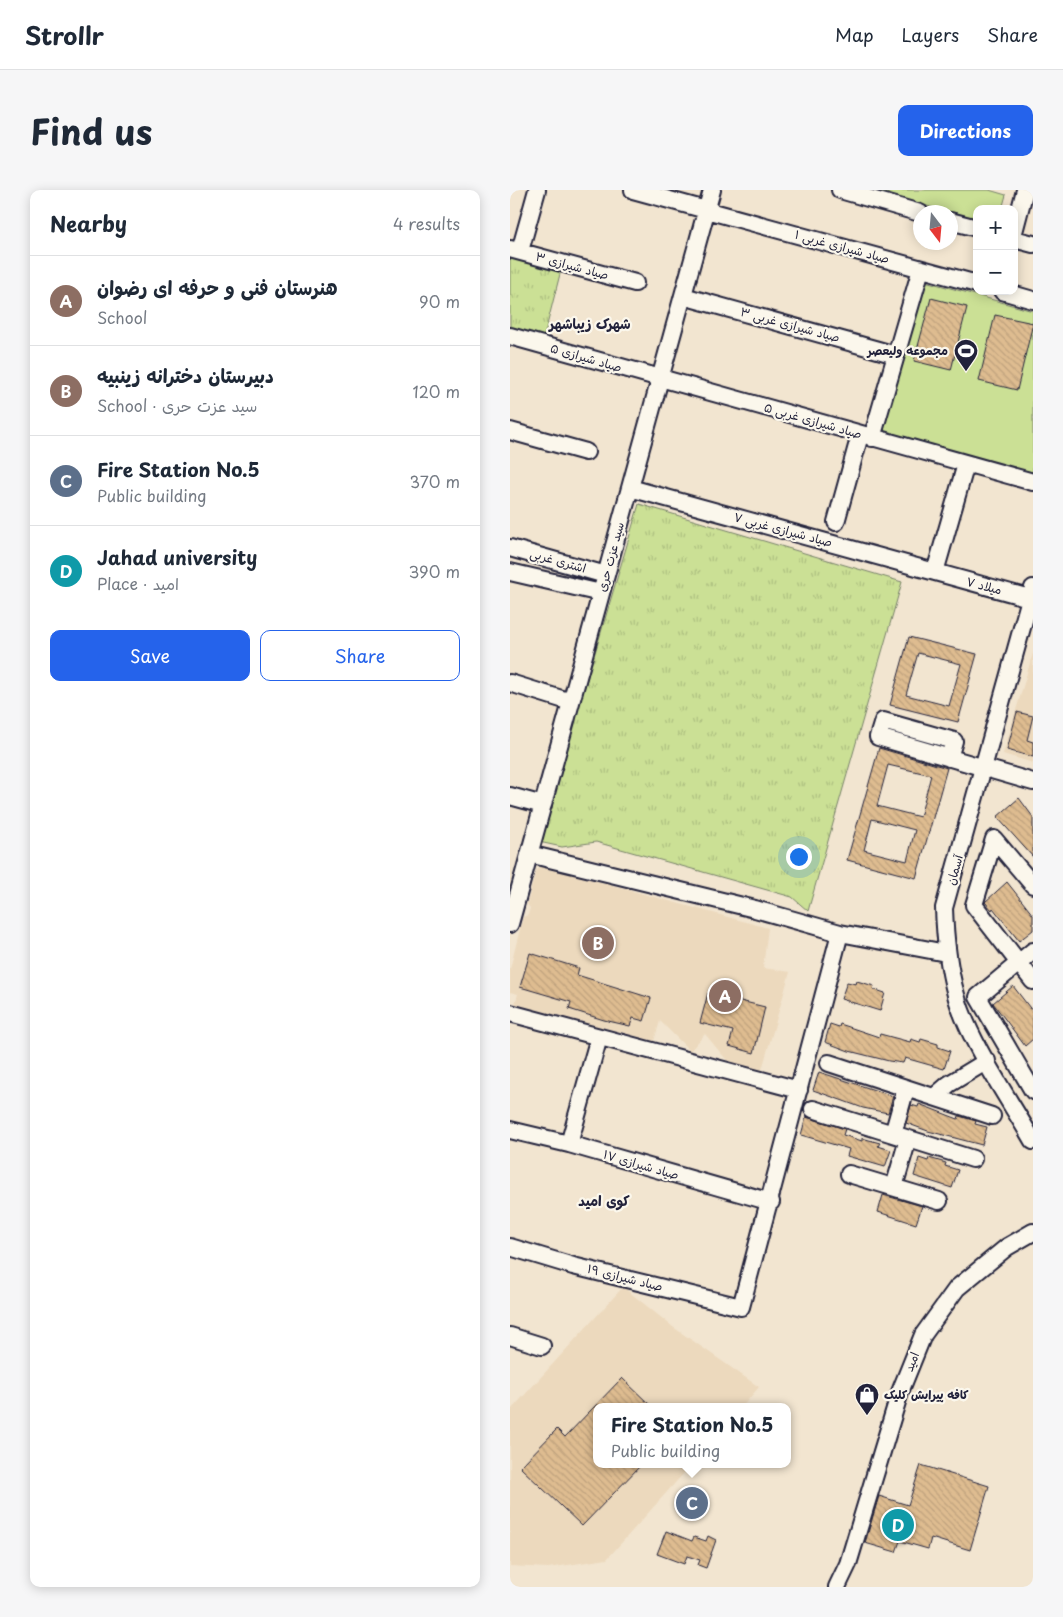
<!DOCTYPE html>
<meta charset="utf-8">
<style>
body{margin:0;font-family:"Playpen Sans","Playpen Sans Arabic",sans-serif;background:#f6f6f7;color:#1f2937}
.controls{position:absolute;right:15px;top:15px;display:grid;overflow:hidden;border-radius:10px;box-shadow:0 2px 12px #0003}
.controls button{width:45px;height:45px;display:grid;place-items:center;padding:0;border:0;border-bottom:1px solid #e0e1e3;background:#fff;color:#1f2937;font:25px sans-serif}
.compass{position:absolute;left:403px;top:15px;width:45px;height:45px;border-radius:50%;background:#fff;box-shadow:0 2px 12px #0003;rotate:164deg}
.you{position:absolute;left:288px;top:666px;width:18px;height:18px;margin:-12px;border:4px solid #fff;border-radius:50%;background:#1a73e8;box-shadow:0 0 0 8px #1a73e833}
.badge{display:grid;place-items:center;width:32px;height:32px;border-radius:50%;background:#2563eb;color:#fff;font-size:16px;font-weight:700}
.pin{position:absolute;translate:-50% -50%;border:2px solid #fff;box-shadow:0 1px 5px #0006}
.popup{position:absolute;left:83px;top:1213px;width:198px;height:65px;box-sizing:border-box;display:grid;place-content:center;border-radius:10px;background:#fff;filter:drop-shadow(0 1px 4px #0005);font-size:16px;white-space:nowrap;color:#747a83}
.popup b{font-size:19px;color:#1f2937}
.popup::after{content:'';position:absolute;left:50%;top:100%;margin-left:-10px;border:10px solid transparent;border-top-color:#fff}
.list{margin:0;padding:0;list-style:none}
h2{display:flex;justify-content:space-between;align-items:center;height:65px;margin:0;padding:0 20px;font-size:21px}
h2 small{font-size:16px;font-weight:400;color:#747a83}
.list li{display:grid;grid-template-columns:32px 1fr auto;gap:15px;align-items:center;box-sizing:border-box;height:90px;padding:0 20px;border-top:1px solid #e0e1e3}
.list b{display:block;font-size:19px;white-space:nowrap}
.list p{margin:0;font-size:16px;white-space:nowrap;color:#747a83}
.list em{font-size:16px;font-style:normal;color:#747a83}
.actions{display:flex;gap:10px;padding:15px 20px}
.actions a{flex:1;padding:11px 0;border:1px solid #2563eb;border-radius:10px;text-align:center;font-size:18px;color:#2563eb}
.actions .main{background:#2563eb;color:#fff}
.map{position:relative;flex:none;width:523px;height:1397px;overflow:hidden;border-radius:10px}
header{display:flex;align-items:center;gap:30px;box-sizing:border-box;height:70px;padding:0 25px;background:#fff;border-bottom:1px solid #e0e1e3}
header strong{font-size:24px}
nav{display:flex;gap:28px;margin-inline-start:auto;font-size:18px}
.intro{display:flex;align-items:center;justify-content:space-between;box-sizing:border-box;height:120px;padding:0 30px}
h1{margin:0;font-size:35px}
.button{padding:12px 22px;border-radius:10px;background:#2563eb;color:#fff;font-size:18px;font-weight:700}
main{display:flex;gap:30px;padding:0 30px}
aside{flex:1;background:#fff;border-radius:10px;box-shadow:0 2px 12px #0003}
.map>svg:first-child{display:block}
.built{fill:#ecd9bd}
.grass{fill:#cbe095;stroke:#768168}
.park{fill:url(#park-tufts);stroke:#768168}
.building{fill:url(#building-back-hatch);stroke:#22223b;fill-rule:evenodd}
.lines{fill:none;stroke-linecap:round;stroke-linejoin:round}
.minor-casing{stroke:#22223b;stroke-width:20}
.minor{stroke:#fbf7ec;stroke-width:16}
.labels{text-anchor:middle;stroke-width:4.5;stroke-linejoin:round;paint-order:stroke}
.street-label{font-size:12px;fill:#22223b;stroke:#fbf7ec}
.poi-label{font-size:12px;font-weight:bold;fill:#22223b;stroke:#fbf7ec;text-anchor:end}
.neighbourhood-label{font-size:14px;font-weight:bold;fill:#22223b;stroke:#fbf7ec}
</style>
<header>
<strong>Strollr</strong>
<nav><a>Map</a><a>Layers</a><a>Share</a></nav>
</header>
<div class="intro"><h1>Find us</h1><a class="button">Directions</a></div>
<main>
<aside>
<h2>Nearby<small>4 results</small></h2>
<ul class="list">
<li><span class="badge" style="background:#8d6e63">A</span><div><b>هنرستان فنی و حرفه ای رضوان</b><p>School</p></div><em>90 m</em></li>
<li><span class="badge" style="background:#8d6e63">B</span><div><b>دبیرستان دخترانه زینبیه</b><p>School · سید عزت حری</p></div><em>120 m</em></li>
<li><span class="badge" style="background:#5c6f8a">C</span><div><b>Fire Station No.5</b><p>Public building</p></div><em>370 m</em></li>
<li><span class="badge" style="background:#0f9aa8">D</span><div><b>Jahad university</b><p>Place · امید</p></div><em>390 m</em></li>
</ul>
<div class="actions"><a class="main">Save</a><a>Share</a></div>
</aside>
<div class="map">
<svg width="523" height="1397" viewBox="0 0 523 1397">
<defs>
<pattern id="park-tufts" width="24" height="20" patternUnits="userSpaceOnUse" patternTransform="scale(1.25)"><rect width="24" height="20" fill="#cbe095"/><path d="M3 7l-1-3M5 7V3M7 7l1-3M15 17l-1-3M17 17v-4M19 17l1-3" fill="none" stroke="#aec081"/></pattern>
<pattern id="building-back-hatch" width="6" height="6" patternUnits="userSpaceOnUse" patternTransform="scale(1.25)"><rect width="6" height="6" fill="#debc90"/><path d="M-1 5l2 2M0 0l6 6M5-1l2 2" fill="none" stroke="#bea17d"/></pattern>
</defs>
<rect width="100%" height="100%" fill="#f2e5d0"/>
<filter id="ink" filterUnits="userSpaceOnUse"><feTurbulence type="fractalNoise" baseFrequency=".02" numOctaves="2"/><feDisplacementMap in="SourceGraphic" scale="10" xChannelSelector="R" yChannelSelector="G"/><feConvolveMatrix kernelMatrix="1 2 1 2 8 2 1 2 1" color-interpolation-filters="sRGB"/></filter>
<g filter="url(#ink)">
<!-- built -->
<path class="built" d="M 523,463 L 523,573 L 493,564 Z
M 31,676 L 258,738 L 253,778 L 280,782 L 251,883 L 220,874 L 195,844 L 180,861 L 150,831 L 144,851 L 5,814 L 8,804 L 0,802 L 0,779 L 13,727 L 18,725 L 20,718 L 17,714 L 26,680 Z
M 113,1097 L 163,1137 L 249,1197 L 232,1217 L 87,1217 L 87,1274 L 182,1274 L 97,1369 L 38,1378 L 0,1376 L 0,1221 Z"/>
<!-- grass -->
<path class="grass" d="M 355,0 L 479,0 L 496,5 L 492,19 L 467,19 L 467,32 L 441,24 L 440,22 Z
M 415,91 L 523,121 L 523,285 L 372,243 Z"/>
<!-- park -->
<path class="park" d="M 0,65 L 51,80 L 34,147 L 0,138 Z
M 129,314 L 392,392 L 298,721 L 282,707 L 86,652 L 52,657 L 29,652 Z"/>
<!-- building -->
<path class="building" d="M 421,108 L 457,117 L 441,180 L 404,171 Z
M 485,125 L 523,133 L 507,200 L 469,191 Z
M 399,447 L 467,464 L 448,532 L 380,515 ZM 408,463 L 451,474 L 439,516 L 396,505 Z
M 507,522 L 523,526 L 517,550 L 523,552 L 523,567 L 497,560 Z
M 369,558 L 437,578 L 406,688 L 337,670 ZM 378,575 L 421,585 L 410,627 L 367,616 ZM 362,629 L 405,640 L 397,671 L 354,660 Z
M 509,608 L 523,627 L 523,667 L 487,627 Z
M 497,692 L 523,725 L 523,740 L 509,751 L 483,718 L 482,720 L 475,712 Z
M 20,763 L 69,778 L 67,785 L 141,808 L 134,831 L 123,828 L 120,836 L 94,830 L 59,819 L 61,812 L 10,797 Z
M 347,791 L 364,796 L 363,799 L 375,803 L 370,821 L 331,809 L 337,792 L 346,794 Z
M 503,796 L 523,822 L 523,849 L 515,856 L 483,813 Z
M 198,803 L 255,817 L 244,863 L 219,856 L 223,841 L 190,833 Z
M 320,834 L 329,837 L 330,834 L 369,847 L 370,844 L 400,852 L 401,849 L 410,852 L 411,849 L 428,854 L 428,857 L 440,861 L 434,879 L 395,868 L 393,873 L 379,871 L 339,861 L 315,852 Z
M 309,882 L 383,906 L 378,923 L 353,918 L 303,900 Z
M 409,914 L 448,929 L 449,926 L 466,931 L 465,934 L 477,937 L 472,955 L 418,941 L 396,933 L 401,915 L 408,917 Z
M 296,927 L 335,939 L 333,945 L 352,951 L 352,948 L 370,953 L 368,956 L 381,960 L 375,977 L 337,966 L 339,959 L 291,945 Z
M 409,968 L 418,971 L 419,968 L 436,973 L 435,976 L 448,980 L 442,998 L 404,986 Z
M 373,1005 L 412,1016 L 406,1034 L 368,1022 Z
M 112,1188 L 142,1217 L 87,1217 L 87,1274 L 132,1274 L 72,1336 L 10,1277 L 47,1239 L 55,1247 Z
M 411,1275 L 479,1296 L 460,1360 L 421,1348 L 418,1359 L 390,1351 L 386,1362 L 355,1353 L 369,1306 L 398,1315 Z
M 156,1341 L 182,1351 L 184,1347 L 196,1351 L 198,1346 L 206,1350 L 196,1378 L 188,1375 L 190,1370 L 177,1366 L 174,1374 L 147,1364 Z"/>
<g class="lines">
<defs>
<path id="minor" d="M 123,0 L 467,94
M 330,0 L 410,23
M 440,31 L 467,38
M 504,42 L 515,0
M 504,49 L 523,54
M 0,59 L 125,93
M 10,61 L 27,0
M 492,101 L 523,110
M 173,106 L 386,165
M 0,146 L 523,292
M 0,241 L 76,262
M 362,248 L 411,79
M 120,298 L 523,409
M 326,332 L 350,245
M 0,358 L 96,385
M 0,382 L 91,403
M 425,382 L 456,274
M 523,398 L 434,718 C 435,748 438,776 446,805 C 458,850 499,909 523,951
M 0,493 L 61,512
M 439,568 L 444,551 L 373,531 L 368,547 L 523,592
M 0,606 L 33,615
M 19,664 L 245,719 L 330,743 L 436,763
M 523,695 L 484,649 L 464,715 L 523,791
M 0,734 L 202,0
M 523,761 L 468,807 L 523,901
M 0,823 L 289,900
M 319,873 L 482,926
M 424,907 L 439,894 L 477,871
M 303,919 L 463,969
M 0,940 L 59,954 L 261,1012
M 383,944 L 396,898
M 59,954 L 89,847
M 339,984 L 429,1011
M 384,997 L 398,949
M 0,1057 L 63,1076 L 231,1117 L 330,743
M 0,1146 L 32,1156
M 327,1397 L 338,1374 L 390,1202 L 413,1145 L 447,1098 L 497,1057 L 523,1042"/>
</defs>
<!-- minor casing -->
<use href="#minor" class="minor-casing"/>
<!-- minor -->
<use href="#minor" class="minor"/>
</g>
</g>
<!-- icons -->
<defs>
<symbol id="stadium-pin" viewBox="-11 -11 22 30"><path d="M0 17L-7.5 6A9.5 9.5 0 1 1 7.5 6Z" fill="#22223b" stroke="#fbf7ec"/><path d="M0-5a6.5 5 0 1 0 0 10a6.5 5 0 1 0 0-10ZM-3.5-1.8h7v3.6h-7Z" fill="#fff"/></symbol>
<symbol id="shop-pin" viewBox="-11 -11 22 30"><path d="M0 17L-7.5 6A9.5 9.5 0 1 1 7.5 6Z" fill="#22223b" stroke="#fbf7ec"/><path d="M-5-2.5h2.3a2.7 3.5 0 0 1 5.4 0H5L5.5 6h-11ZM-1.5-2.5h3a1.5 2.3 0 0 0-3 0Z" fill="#fff"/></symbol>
</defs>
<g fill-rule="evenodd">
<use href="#stadium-pin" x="442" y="147" width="28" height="38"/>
<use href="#shop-pin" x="343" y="1191" width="28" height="38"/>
</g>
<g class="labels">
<!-- street labels -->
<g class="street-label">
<text transform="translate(332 57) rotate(15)" y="4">صیاد شیرازی غربی ۱</text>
<text transform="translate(62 76) rotate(15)" y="4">صیاد شیرازی ۳</text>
<text transform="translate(280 135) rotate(15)" y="4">صیاد شیرازی غربی ۳</text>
<text transform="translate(76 168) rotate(16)" y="4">صیاد شیرازی ۵</text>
<text transform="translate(303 231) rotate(16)" y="4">صیاد شیرازی غربی ۵</text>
<text transform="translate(273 340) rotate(15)" y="4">صیاد شیرازی غربی ۷</text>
<text transform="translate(101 367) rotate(-75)" y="4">سید عزت حری</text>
<text transform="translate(48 371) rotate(16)" y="4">اشتری غربی</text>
<text transform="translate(474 396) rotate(15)" y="4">میلاد ۷</text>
<text transform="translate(445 680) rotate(-74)" y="4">آسمان</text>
<text transform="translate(131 975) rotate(16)" y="4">صیاد شیرازی ۱۷</text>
<text transform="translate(115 1088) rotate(14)" y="4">صیاد شیرازی ۱۹</text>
<text transform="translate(402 1172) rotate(-68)" y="4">امید</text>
</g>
<!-- poi labels -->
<g class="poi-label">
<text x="438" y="165">مجموعه ولیعصر</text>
<text x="374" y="1209" text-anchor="start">کافه پیرایش کلیک</text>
</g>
<!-- neighbourhood labels -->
<g class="neighbourhood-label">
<text x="80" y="139">شهرک زیباشهر</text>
<text x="94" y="1016">کوی امید</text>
</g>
</g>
</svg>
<div class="controls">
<button>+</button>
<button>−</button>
</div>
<svg class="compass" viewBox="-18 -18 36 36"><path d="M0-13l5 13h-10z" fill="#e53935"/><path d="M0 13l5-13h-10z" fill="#747a83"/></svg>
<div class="you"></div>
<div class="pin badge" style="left:215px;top:806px;background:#8d6e63">A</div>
<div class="pin badge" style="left:88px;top:753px;background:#8d6e63">B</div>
<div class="pin badge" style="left:182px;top:1313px;background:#5c6f8a">C</div>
<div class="popup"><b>Fire Station No.5</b>Public building</div>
<div class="pin badge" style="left:388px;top:1335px;background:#0f9aa8">D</div>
</div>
</main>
